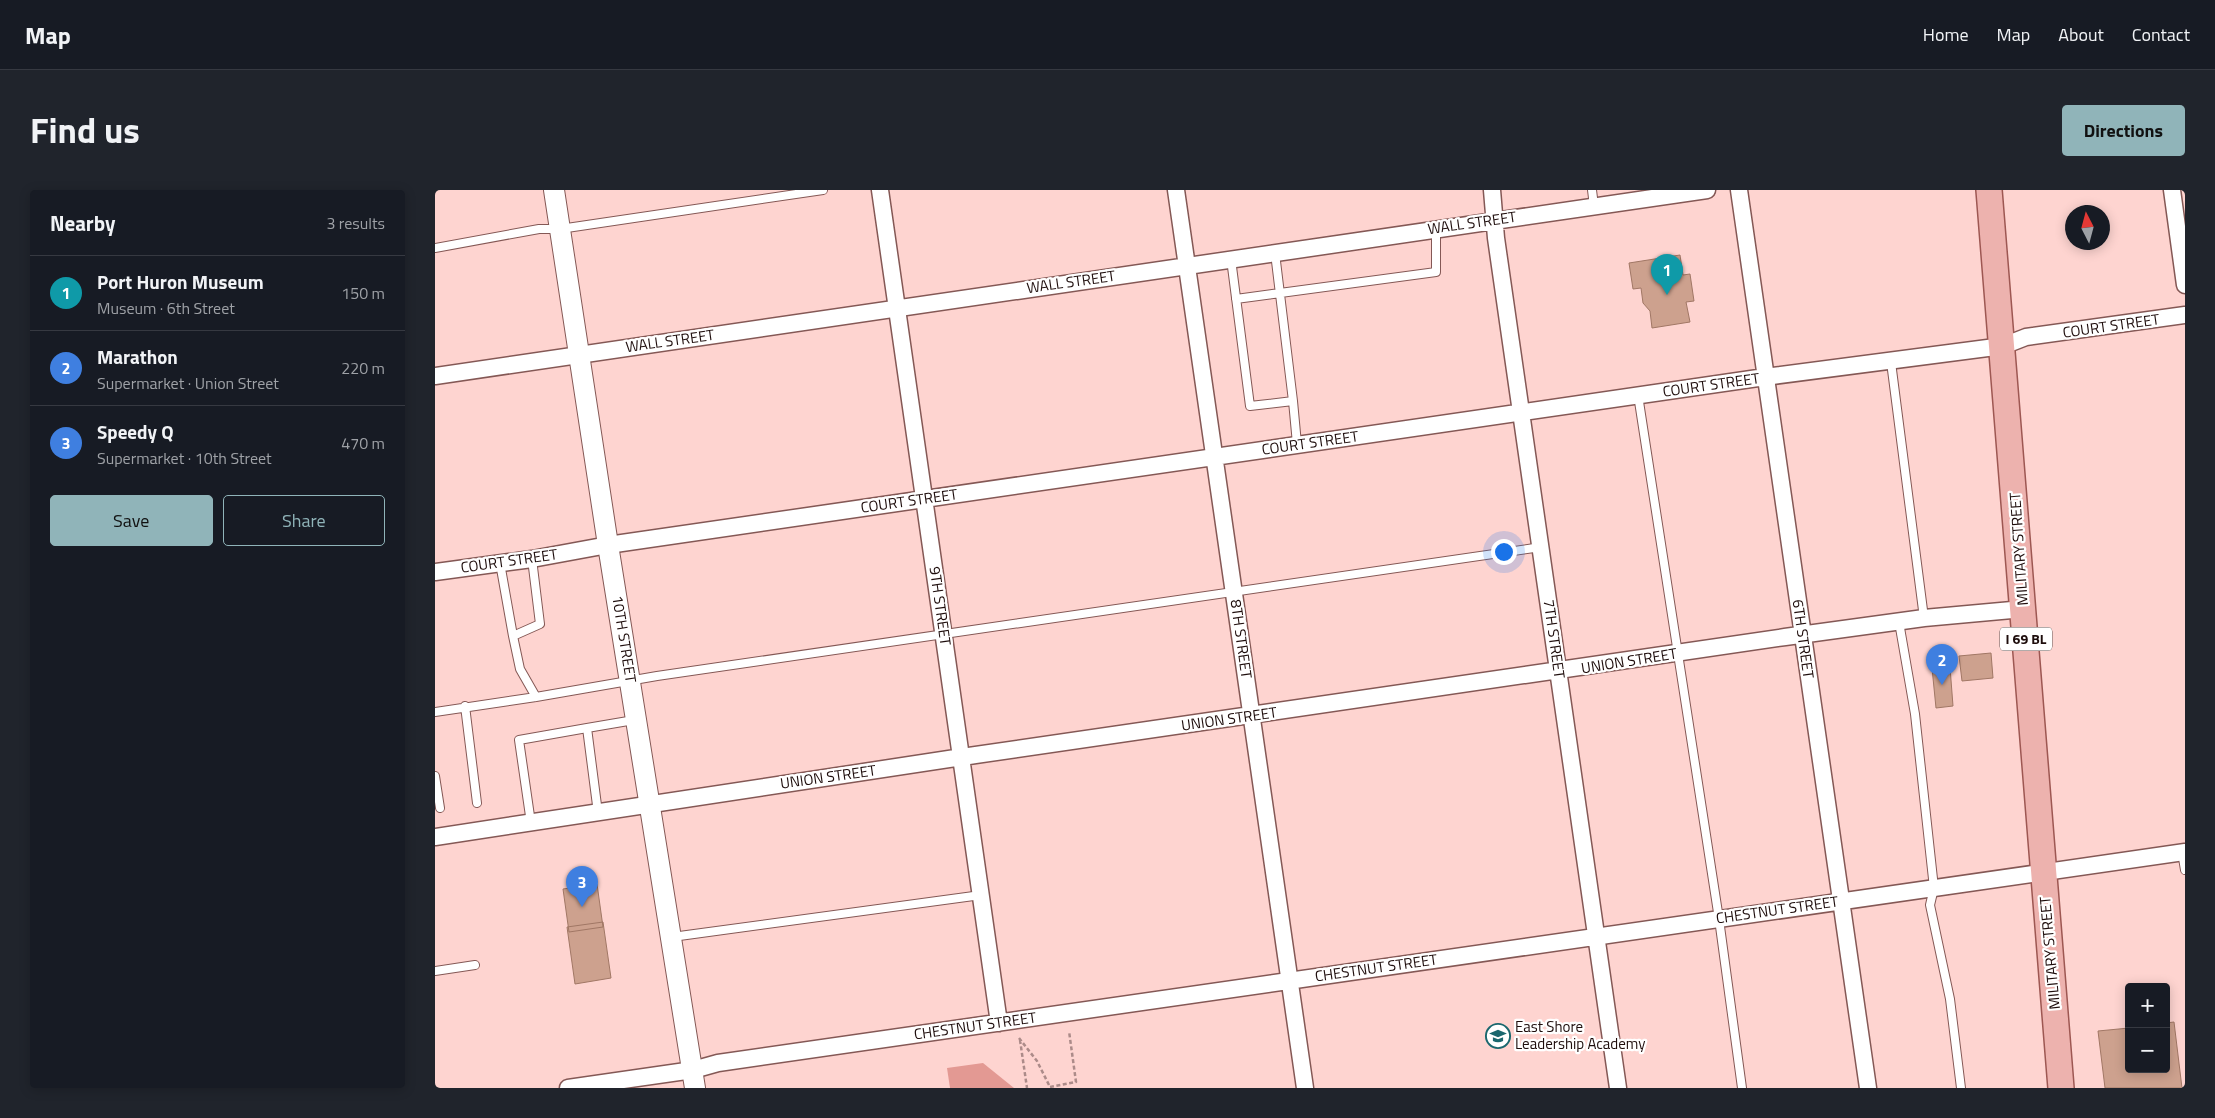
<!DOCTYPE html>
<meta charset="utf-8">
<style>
body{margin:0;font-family:"Titillium Web",sans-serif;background:#20242c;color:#f1f3f6}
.controls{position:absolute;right:15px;bottom:15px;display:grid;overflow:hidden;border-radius:5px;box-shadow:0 2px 12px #0003}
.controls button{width:45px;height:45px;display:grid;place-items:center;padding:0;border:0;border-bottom:1px solid #363941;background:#171b24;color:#f1f3f6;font:25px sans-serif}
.compass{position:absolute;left:1630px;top:15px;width:45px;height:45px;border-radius:50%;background:#171b24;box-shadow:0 2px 12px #0003;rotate:354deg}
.you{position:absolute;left:1068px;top:361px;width:18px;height:18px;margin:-12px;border:4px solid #fff;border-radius:50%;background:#1a73e8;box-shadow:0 0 0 8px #1a73e833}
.badge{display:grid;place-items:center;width:32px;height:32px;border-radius:50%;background:#90b4b9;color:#fff;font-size:16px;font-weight:700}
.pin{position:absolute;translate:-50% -41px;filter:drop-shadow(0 1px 2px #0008)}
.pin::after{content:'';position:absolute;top:26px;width:18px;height:15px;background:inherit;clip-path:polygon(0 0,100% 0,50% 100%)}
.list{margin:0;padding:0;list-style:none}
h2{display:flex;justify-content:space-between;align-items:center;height:65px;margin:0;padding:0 20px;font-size:21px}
h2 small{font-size:16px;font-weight:400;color:#9ea1a6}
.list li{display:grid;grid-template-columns:32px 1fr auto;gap:15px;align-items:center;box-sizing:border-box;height:75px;padding:0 20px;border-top:1px solid #363941}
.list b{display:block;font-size:19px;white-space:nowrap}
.list p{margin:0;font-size:16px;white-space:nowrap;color:#9ea1a6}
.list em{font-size:16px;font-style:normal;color:#9ea1a6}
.actions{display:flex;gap:10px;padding:15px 20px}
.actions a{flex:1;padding:11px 0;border:1px solid #90b4b9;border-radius:5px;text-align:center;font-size:18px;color:#90b4b9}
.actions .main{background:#90b4b9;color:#111}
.map{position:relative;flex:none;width:1750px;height:898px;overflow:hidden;border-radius:5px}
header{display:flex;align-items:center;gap:30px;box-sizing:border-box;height:70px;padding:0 25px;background:#171b24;border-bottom:1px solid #363941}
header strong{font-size:24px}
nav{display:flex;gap:28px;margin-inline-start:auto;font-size:18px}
.intro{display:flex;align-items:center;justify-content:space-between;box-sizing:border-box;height:120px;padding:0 30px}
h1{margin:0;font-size:35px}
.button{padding:12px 22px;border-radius:5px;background:#90b4b9;color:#111;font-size:18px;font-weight:700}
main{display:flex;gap:30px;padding:0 30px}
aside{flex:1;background:#171b24;border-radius:5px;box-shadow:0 2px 12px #0003}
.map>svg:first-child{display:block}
.green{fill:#e39993}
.building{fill:#cda18e;stroke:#a17765}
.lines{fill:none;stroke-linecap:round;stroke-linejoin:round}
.service-casing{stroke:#845855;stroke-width:10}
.minor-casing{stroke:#845855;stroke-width:19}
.tertiary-casing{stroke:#845855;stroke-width:22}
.primary-casing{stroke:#9d5752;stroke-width:28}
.path{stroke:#ac8b89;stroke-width:2.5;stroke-dasharray:4 2.5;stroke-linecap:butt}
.service{stroke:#fff;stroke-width:8}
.minor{stroke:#fff;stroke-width:16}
.tertiary{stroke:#fff;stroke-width:20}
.primary{stroke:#edb2ae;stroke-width:25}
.labels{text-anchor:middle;stroke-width:4.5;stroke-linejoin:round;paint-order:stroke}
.shield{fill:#fff;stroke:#625655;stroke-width:1}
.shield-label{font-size:14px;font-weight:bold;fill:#1e0d0c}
.street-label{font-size:15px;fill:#1e0d0c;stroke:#fff}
.poi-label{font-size:15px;fill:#1e0d0c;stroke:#fff;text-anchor:start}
</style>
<header>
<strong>Map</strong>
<nav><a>Home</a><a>Map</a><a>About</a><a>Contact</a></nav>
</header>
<div class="intro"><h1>Find us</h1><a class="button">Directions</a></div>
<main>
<aside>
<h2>Nearby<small>3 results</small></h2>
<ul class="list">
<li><span class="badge" style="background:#0f9aa8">1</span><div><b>Port Huron Museum</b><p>Museum · 6th Street</p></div><em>150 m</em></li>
<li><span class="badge" style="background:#3f7fe0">2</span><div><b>Marathon</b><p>Supermarket · Union Street</p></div><em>220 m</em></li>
<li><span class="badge" style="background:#3f7fe0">3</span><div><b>Speedy Q</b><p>Supermarket · 10th Street</p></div><em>470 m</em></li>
</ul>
<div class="actions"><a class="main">Save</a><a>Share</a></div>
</aside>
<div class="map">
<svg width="1750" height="898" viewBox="0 0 1750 898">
<rect width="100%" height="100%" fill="#fed4d0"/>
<!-- green -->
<path class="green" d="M 548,873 L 579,898 L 515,898 L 512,878 Z"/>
<!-- building -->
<path class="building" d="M 1245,65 L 1248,85 L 1255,84 L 1259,111 L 1251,112 L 1255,132 L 1217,138 L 1215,121 L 1208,113 L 1206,98 L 1198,99 L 1194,73 Z
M 1556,463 L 1558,488 L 1527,491 L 1524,466 Z
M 1515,477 L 1518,516 L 1501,518 L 1497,478 Z
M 162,694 L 168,737 L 134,742 L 128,699 Z
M 168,732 L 176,788 L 140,794 L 132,737 Z
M 1739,832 L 1747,898 L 1670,898 L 1663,841 L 1694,838 L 1694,879 L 1731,879 L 1731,833 Z"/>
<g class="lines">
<defs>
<path id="service" d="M 1157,0 L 1159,16
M 0,58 L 104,39 L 125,39 L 388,0
M 796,69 L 815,216 L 858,211 L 840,63
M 801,109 L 1001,82 L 1001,38
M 1456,172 L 1489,428
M 1203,205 L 1284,729 L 1307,898
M 858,211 L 862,254
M 97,369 L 105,434 L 78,446 L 85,479 L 101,507
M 65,373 L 78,446
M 1464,432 L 1480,524 L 1499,698 L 1495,715 L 1515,809 L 1526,898
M 30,516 L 42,613
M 0,522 L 101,507 L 222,486 L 1106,357
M 152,538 L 199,530
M 0,586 L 5,618
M 96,633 L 84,550 L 152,538 L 163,623
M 1747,662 L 1750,680
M 237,747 L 546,705
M 0,781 L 40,775"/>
<path id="minor" d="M 445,0 L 564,833
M 741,0 L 870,898
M 1057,0 L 1061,48 L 1183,898
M 1304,0 L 1433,898
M 1737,0 L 1750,95
M 0,186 L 1272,0
M 0,382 L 97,369 L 173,355 L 1330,187 L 1568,156 L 1591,147 L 1750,125
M 0,647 L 527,567 L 1350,447 L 1489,428 L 1588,419
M 133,898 L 258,880 L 283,873 L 1750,662"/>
<path id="tertiary" d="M 119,0 L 173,355 L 260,898"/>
<path id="primary" d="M 1554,0 L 1626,898"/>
</defs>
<!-- service casing -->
<use href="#service" class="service-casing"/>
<!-- minor casing -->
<use href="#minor" class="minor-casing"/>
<!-- tertiary casing -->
<use href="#tertiary" class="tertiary-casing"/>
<!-- primary casing -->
<use href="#primary" class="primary-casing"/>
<!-- path -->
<path class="path" d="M 584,848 L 602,871 L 615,897
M 585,850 L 592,898
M 615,897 L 641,892 L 634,841"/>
<!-- service -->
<use href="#service" class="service"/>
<!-- minor -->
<use href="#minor" class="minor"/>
<!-- tertiary -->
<use href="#tertiary" class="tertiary"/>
<!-- primary -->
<use href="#primary" class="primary"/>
</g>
<!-- icons -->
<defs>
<symbol id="school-ring" viewBox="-11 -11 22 22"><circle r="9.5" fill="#fff" stroke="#1a676e" stroke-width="1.5"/><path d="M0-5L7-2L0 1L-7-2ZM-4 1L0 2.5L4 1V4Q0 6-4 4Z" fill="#1a676e"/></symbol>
</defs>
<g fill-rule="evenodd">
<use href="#school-ring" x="1049" y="832" width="28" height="28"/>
</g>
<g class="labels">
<!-- shield labels -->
<rect class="shield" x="1565" y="437.5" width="52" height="23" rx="4"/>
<g class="shield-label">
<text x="1591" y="454">I 69 BL</text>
</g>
<!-- street labels -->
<g class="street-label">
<text transform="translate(1037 33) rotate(-8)" y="5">WALL STREET</text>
<text transform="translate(636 92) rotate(-8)" y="5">WALL STREET</text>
<text transform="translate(1676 136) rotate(-8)" y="5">COURT STREET</text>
<text transform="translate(235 151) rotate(-8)" y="5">WALL STREET</text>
<text transform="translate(1276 195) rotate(-8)" y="5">COURT STREET</text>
<text transform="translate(875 253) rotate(-8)" y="5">COURT STREET</text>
<text transform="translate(474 311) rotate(-8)" y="5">COURT STREET</text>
<text transform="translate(1584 359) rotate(-94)" y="5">MILITARY STREET</text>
<text transform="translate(74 371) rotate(-8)" y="5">COURT STREET</text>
<text transform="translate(505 416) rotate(82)" y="5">9TH STREET</text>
<text transform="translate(189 449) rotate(81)" y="5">10TH STREET</text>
<text transform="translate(806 449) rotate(82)" y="5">8TH STREET</text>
<text transform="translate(1119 449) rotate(82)" y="5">7TH STREET</text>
<text transform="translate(1368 449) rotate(82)" y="5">6TH STREET</text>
<text transform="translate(1194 471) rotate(-9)" y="5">UNION STREET</text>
<text transform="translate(794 529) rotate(-8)" y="5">UNION STREET</text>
<text transform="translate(393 587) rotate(-8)" y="5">UNION STREET</text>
<text transform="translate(1342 720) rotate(-8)" y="5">CHESTNUT STREET</text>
<text transform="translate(1615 763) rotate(-95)" y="5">MILITARY STREET</text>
<text transform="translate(941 778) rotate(-8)" y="5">CHESTNUT STREET</text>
<text transform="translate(540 836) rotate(-8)" y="5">CHESTNUT STREET</text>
</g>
<!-- poi labels -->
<g class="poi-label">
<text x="1080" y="842">East Shore<tspan x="1080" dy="17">Leadership Academy</tspan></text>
</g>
</g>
</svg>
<div class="controls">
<button>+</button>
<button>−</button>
</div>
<svg class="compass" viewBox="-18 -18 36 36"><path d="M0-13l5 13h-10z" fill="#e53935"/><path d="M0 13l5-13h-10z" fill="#9ea1a6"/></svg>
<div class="you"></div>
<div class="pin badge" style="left:1232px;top:105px;background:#0f9aa8">1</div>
<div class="pin badge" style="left:1507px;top:495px;background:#3f7fe0">2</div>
<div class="pin badge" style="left:147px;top:717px;background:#3f7fe0">3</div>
</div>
</main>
